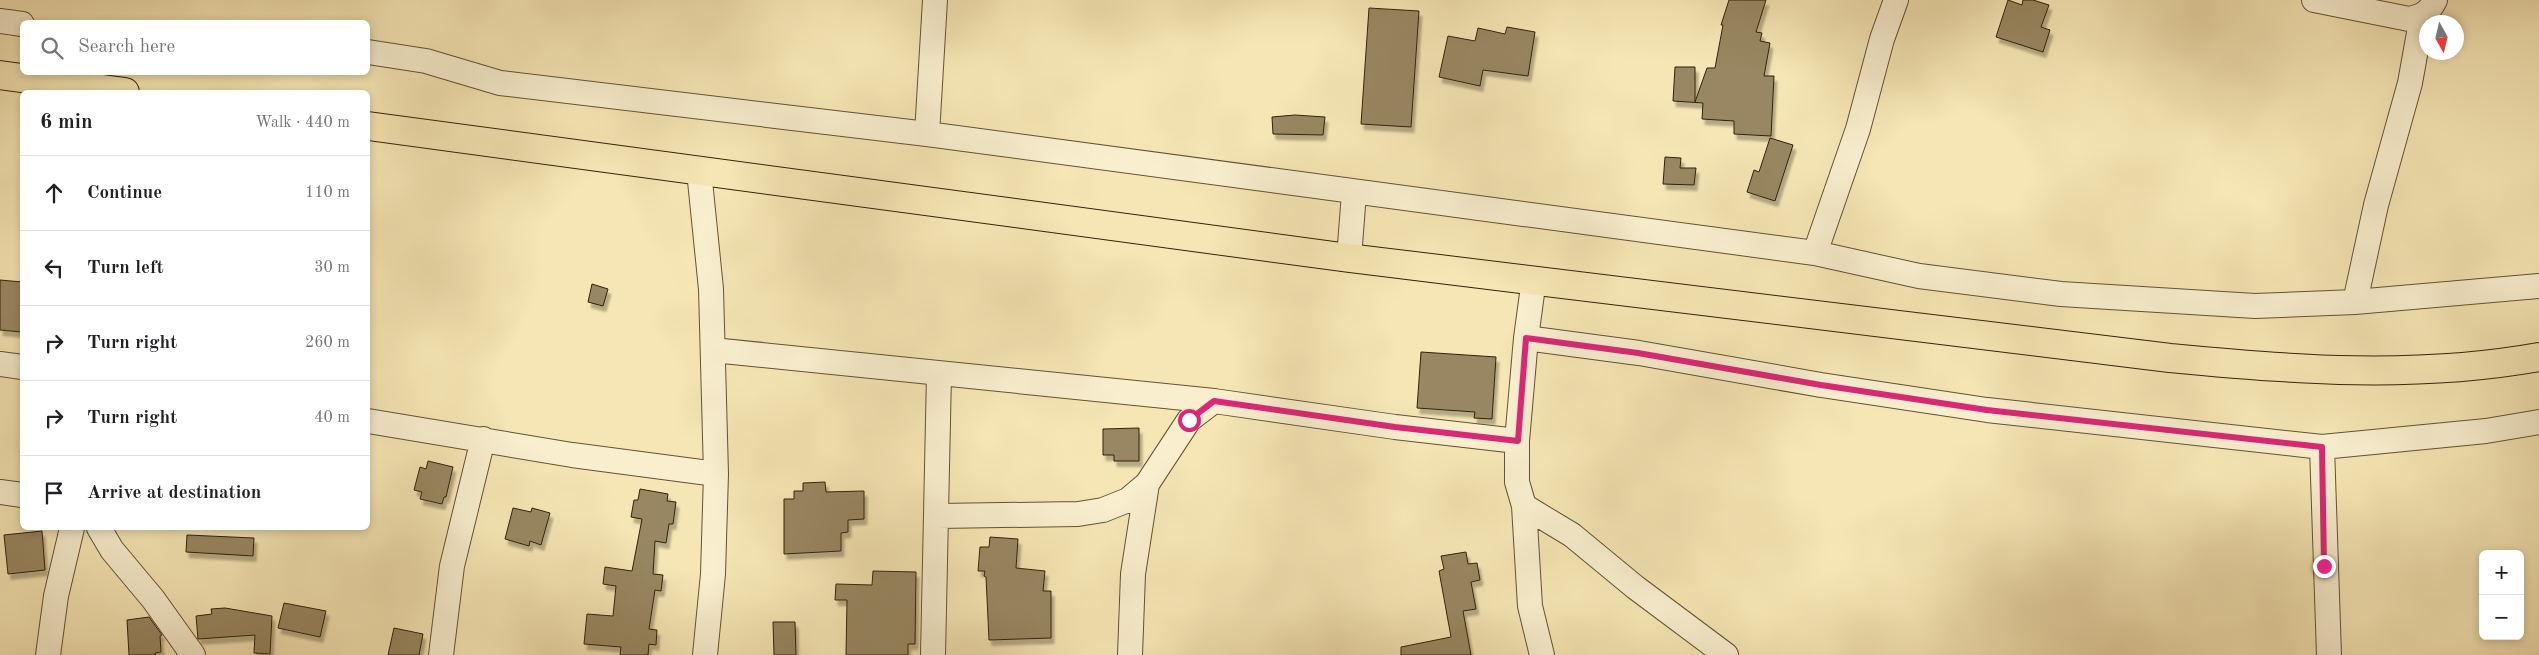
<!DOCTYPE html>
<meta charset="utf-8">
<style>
body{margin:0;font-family:"Old Standard TT",serif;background:#f2f2f2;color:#202124}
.controls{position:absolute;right:15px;bottom:15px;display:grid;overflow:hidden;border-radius:8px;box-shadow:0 2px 8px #0003}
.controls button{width:45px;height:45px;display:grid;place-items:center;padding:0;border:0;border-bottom:1px solid #e0e0e0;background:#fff;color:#202124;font:25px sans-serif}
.compass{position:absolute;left:2419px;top:15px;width:45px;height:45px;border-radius:50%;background:#fff;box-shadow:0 2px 8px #0003;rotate:172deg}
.stop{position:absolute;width:15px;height:15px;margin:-11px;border:4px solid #db2777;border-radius:50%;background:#fff}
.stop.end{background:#db2777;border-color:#fff;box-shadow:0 1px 5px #0008}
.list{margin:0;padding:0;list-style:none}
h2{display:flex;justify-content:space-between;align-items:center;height:65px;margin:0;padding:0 20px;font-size:21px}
h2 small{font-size:16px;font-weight:400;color:#757577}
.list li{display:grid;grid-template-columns:32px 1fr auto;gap:15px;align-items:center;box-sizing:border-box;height:75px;padding:0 20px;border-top:1px solid #e0e0e0}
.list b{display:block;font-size:19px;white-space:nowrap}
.list em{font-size:16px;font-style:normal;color:#757577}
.icon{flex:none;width:28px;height:28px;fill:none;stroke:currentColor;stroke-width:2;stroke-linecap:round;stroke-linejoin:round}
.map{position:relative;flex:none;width:2539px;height:655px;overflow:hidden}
.search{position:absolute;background:#fff;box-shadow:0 2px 8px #0003;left:20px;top:20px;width:350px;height:55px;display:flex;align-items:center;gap:12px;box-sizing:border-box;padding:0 18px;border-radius:8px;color:#757577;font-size:19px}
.panel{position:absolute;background:#fff;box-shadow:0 2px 8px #0003;left:20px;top:90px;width:350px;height:440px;border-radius:8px}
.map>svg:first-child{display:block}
.building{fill:#988762;stroke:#332108;filter:url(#shadow)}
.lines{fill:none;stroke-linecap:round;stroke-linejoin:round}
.street-casing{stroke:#645233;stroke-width:26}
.highway-casing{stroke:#332108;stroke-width:30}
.street{stroke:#f9efcf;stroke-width:24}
.highway{stroke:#f6e6b5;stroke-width:28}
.route{stroke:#db2777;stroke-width:6}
</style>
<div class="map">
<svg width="2539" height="655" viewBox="0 0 2539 655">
<defs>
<filter id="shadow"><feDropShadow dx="3" dy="5.5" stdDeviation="1" flood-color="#0004"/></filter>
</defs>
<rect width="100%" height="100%" fill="#f6e6b5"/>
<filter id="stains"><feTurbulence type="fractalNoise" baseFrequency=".004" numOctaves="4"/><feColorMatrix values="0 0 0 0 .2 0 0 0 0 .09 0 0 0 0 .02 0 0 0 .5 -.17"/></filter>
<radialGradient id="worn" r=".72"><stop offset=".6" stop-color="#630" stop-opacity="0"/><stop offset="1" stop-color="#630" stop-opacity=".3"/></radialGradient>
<!-- building -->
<path class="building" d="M 1729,0 L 1766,0 L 1756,32 L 1762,33 L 1760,41 L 1770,43 L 1764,76 L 1774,76 L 1771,136 L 1734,134 L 1734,121 L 1702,119 L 1703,103 L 1673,101 L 1675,67 L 1695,67 L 1695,102 L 1707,68 L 1715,68 L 1723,25 L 1721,25 Z
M 2008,0 L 2022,5 L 2023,0 L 2033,0 L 2049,5 L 2041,27 L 2050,30 L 2043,52 L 1996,37 Z
M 1369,8 L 1419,11 L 1411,127 L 1361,124 Z
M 1507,27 L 1535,32 L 1528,76 L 1483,70 L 1480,86 L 1439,77 L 1448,36 L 1475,41 L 1478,28 L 1505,34 Z
M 1295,115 L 1325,117 L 1323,135 L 1273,134 L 1272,117 Z
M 1770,138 L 1793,145 L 1775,201 L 1747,192 L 1754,170 L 1759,172 Z
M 1665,157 L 1681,158 L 1680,168 L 1696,168 L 1694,185 L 1663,184 Z
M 0,280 L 22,282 L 22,332 L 0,330 Z
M 592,284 L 608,289 L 603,306 L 588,302 Z
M 1421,352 L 1496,357 L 1492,419 L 1474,418 L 1475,412 L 1417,408 Z
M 1139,428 L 1139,461 L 1114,461 L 1114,455 L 1103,455 L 1103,429 Z
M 428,461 L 453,467 L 446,497 L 444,497 L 442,504 L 420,499 L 422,492 L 414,490 L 420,467 L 426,469 Z
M 825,482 L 826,492 L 864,491 L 864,519 L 848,520 L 848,532 L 841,533 L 841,551 L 784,554 L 784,499 L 794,499 L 794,491 L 803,491 L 803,483 Z
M 640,489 L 668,494 L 667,501 L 676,502 L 673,524 L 669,524 L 666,543 L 655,541 L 653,574 L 663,575 L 661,591 L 655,590 L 649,629 L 657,630 L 656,645 L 649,644 L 648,655 L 620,655 L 621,647 L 584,644 L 587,614 L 613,616 L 616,586 L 603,584 L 605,567 L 632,571 L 642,519 L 631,517 L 634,500 L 638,500 Z
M 513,508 L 531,512 L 532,508 L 550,513 L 541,545 L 530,541 L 529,546 L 505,539 Z
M 42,531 L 45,570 L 8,574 L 4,535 Z
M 187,535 L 254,538 L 253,556 L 186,552 Z
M 990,537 L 1018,539 L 1016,568 L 1045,571 L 1043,591 L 1051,591 L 1051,638 L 989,640 L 986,577 L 984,576 L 985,571 L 978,571 L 980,547 L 989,547 Z
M 1466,552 L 1468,564 L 1477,563 L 1480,580 L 1471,582 L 1476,609 L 1463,611 L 1471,655 L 1401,655 L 1401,647 L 1451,637 L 1439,571 L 1444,569 L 1441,556 Z
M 873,571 L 916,572 L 915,644 L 908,644 L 908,655 L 846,655 L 847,600 L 835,600 L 836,584 L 872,585 Z
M 284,603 L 326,611 L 320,637 L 278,628 Z
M 225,608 L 272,616 L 270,654 L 254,653 L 255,635 L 198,639 L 196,616 L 212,614 L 211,609 Z
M 149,617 L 162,635 L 160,636 L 161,652 L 155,653 L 156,655 L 129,655 L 127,620 Z
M 773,622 L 795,622 L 796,655 L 774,655 Z
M 394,628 L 423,634 L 419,655 L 388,655 Z"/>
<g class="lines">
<defs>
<path id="street" d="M 2314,0 L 2409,19 C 2422,16 2429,13 2435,0
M 0,21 L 22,24
M 368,52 L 426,61 L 500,83 L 927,134 L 1815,253 L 1919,276 L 2061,294 L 2255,306 L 2355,302 L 2539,286
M 927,134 L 935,0
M 699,171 L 711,289 L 716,474 L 713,574 L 705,655
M 1815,253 L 1858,129 L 1882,39 L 1896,0
M 1349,258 L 1354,193
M 1534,279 L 1526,338 L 1517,441 L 1517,482 L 1524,506 L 1530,606 L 1542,655
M 2355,302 L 2376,205 L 2410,83 L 2422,16
M 1526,338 L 1639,353 L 1821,385 L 1987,410 L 2322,447 L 2486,431 L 2539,422
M 713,350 L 1214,401 L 1395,427 L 1517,441
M 0,364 L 22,367
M 368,421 L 572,455 L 716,474
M 2322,447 L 2329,655
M 0,492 L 22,495
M 1524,506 L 1572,535 L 1635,587 L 1726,655
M 938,516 L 1078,514 L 1103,510 L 1128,500 L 1147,484 L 1189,420 L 1214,401
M 99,528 L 112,550 L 153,599 L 193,655
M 48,655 L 56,596 L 72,528
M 441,655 L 452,566 L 483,439
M 933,655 L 939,374
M 1130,655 L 1133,574 L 1147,484"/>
<path id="highway" d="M 0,75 L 125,92
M 368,126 L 1349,258 L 2170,358 C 2293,370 2416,379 2539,357"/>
</defs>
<!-- street casing -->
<use href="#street" class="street-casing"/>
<!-- highway casing -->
<use href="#highway" class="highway-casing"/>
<!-- street -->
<use href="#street" class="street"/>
<!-- highway -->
<use href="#highway" class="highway"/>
</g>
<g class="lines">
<!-- route -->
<path class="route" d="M 1189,420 L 1214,401 L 1395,427 L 1518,441 L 1526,338 L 1638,353 L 1821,385 L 1987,410 L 2322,447 L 2324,566"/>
</g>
<rect width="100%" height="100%" filter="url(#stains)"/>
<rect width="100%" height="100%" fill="url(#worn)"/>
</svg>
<div class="controls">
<button>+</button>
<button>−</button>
</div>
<svg class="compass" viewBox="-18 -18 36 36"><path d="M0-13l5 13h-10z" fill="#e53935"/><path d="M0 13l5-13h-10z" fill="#757577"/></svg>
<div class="stop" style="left:1189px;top:420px"></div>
<div class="stop end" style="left:2324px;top:566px"></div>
<div class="search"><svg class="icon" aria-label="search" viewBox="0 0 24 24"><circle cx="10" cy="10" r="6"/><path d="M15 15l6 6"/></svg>Search here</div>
<section class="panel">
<h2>6 min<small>Walk · 440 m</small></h2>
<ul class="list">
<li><svg class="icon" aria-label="ahead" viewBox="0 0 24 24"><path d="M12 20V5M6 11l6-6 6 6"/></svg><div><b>Continue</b></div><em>110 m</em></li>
<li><svg class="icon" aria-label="left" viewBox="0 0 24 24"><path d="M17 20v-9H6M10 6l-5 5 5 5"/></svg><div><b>Turn left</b></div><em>30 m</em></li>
<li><svg class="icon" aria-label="right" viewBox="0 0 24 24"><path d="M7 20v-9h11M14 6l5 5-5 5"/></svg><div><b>Turn right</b></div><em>260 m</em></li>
<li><svg class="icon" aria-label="right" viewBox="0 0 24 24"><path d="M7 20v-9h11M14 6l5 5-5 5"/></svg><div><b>Turn right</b></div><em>40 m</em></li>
<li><svg class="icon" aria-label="arrive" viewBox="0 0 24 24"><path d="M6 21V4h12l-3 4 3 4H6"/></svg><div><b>Arrive at destination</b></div></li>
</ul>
</section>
</div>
